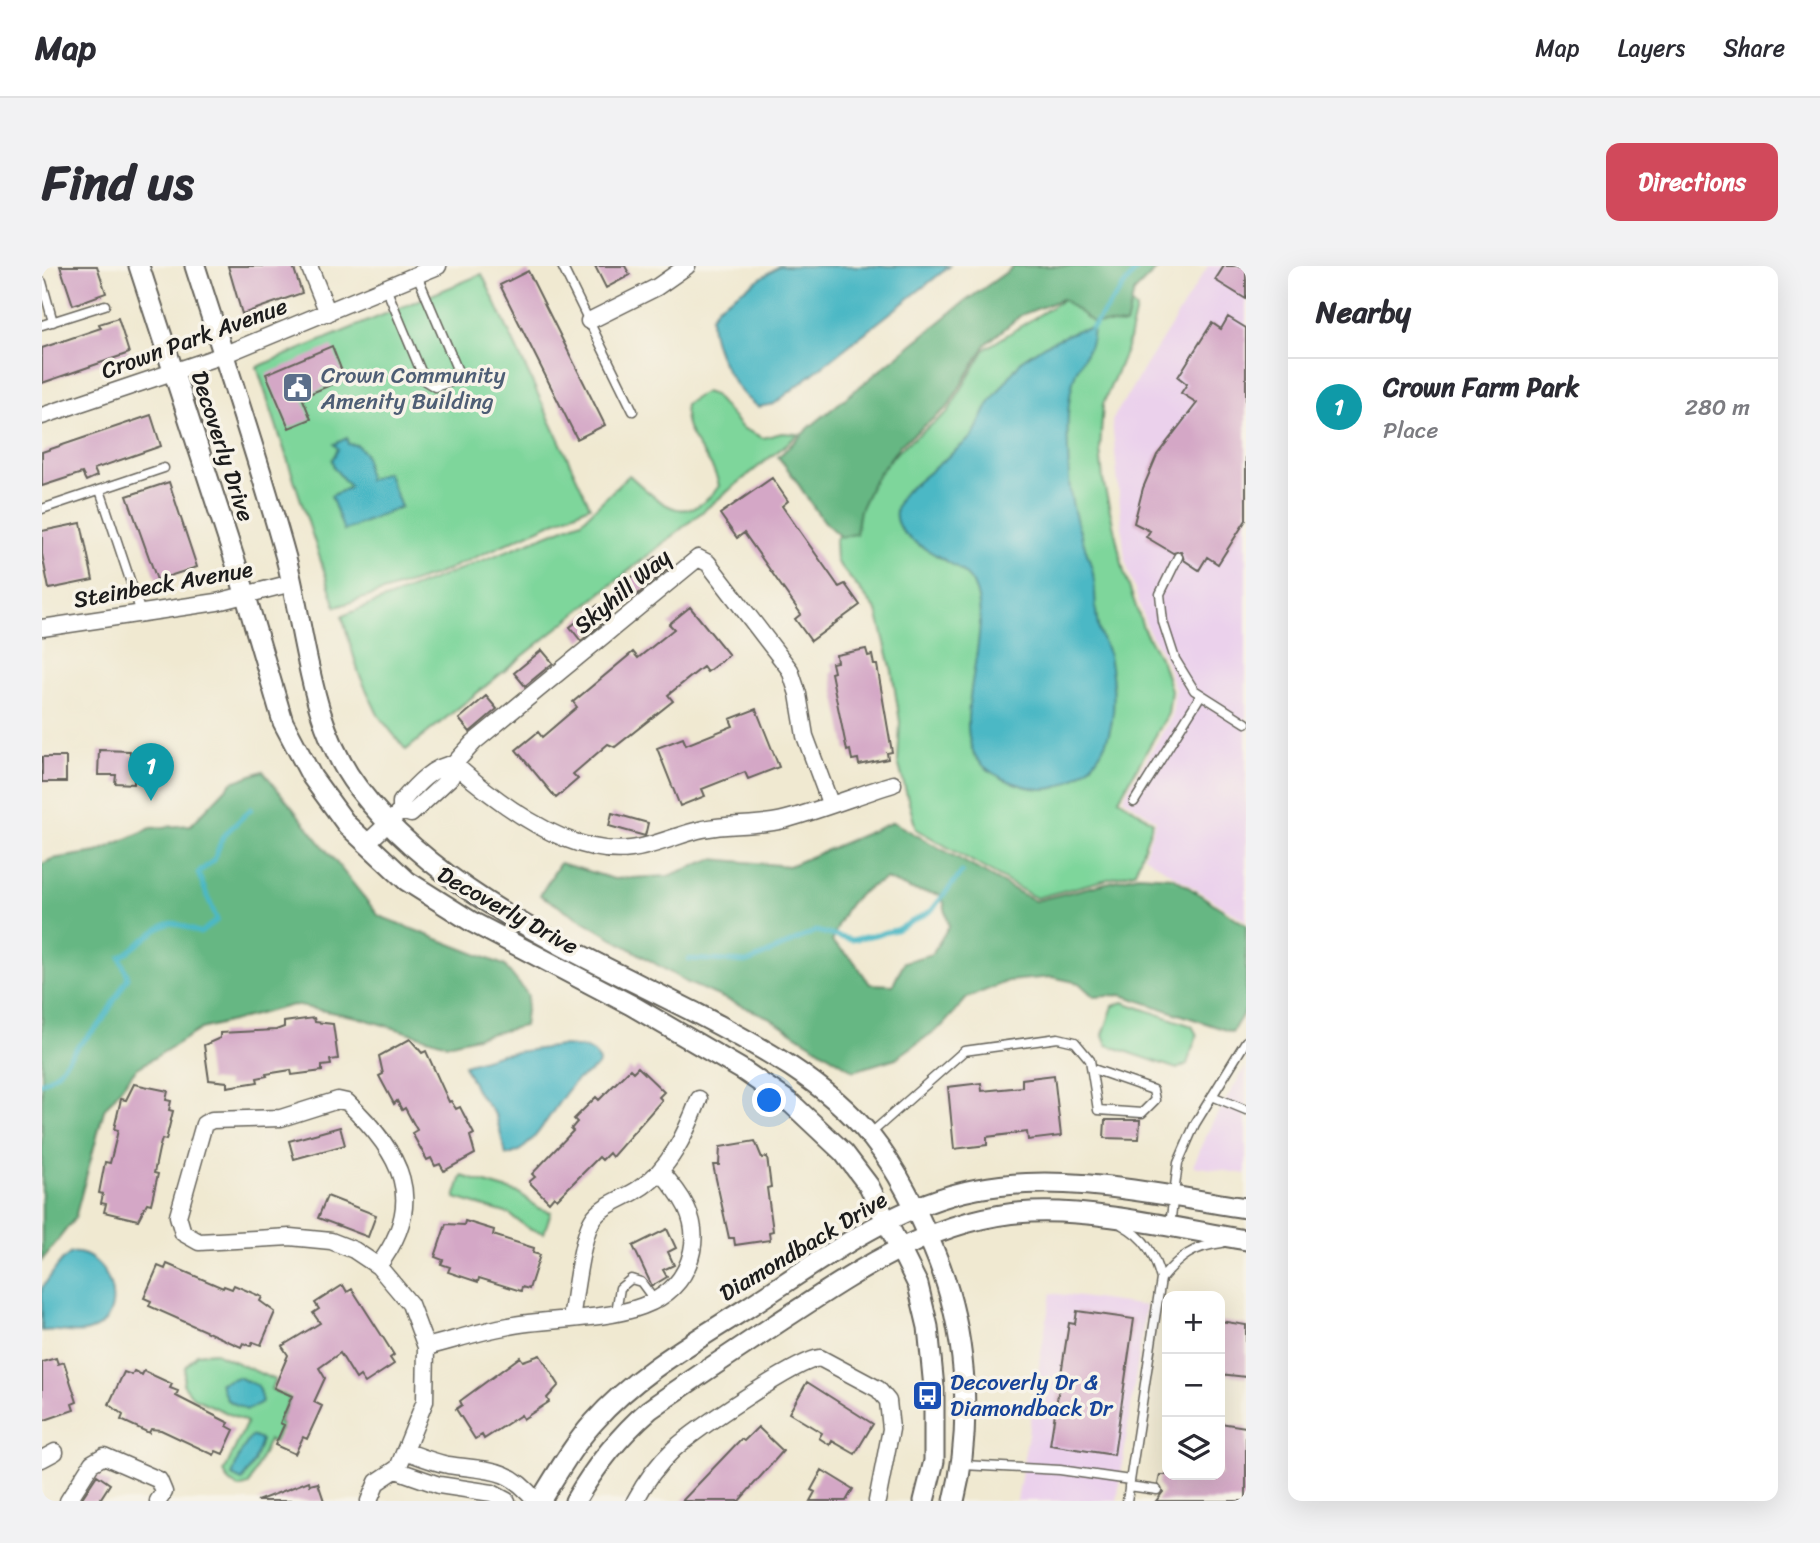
<!DOCTYPE html>
<meta charset="utf-8">
<style>
body{margin:0;font-family:Sriracha,sans-serif;background:#f2f2f3;color:#2b2b33}
.controls{position:absolute;right:21px;bottom:21px;display:grid;overflow:hidden;border-radius:14px;box-shadow:0 7px 28px #0002}
.controls button{width:63px;height:63px;display:grid;place-items:center;padding:0;border:0;border-bottom:2px solid #e1e1e2;background:#fff;color:#2b2b33;font:35px sans-serif}
.you{position:absolute;left:728px;top:835px;width:24px;height:24px;margin:-18px;border:5px solid #fff;border-radius:50%;background:#1a73e8;box-shadow:0 0 0 10px #1a73e833}
.badge{display:grid;place-items:center;width:46px;height:46px;border-radius:50%;background:#d1495b;color:#fff;font-size:23px;font-weight:700}
.pin{position:absolute;translate:-50% -58px;filter:drop-shadow(0 2px 4px #0008)}
.pin::after{content:'';position:absolute;top:37px;width:24px;height:21px;background:inherit;clip-path:polygon(0 0,100% 0,50% 100%)}
.list{margin:0;padding:0;list-style:none}
h2{display:flex;justify-content:space-between;align-items:center;height:91px;margin:0;padding:0 28px;font-size:30px}
h2 small{font-size:23px;font-weight:400;color:#7c7c81}
.list li{display:grid;grid-template-columns:46px 1fr auto;gap:21px;align-items:center;box-sizing:border-box;height:98px;padding:0 28px;border-top:2px solid #e1e1e2}
.list b{display:block;font-size:26px;white-space:nowrap}
.list p{margin:0;font-size:23px;white-space:nowrap;color:#7c7c81}
.list em{font-size:23px;font-style:normal;color:#7c7c81}
.icon{flex:none;width:38px;height:38px;fill:none;stroke:currentColor;stroke-width:2;stroke-linecap:round;stroke-linejoin:round}
.map{position:relative;flex:none;width:1204px;height:1235px;overflow:hidden;border-radius:14px}
header{display:flex;align-items:center;gap:42px;box-sizing:border-box;height:98px;padding:0 35px;background:#fff;border-bottom:2px solid #e1e1e2}
header strong{font-size:33px}
nav{display:flex;gap:38px;margin-inline-start:auto;font-size:24px}
.intro{display:flex;align-items:center;justify-content:space-between;box-sizing:border-box;height:168px;padding:0 42px}
h1{margin:0;font-size:49px}
.button{padding:18px 32px;border-radius:14px;background:#d1495b;color:#fff;font-size:24px;font-weight:700}
main{display:flex;gap:42px;padding:0 42px}
aside{flex:1;background:#fff;border-radius:14px;box-shadow:0 7px 28px #0002}
.map>svg:first-child{display:block}
.built{fill:#ebd1ec}
.green{fill:#7ed69b;stroke:#4d795c;stroke-width:2}
.forest{fill:#66b783;stroke:#416a50;stroke-width:2;fill-rule:evenodd}
.water{fill:#4bb8c5;stroke:#346a70;stroke-width:2}
.lines{fill:none;stroke-linecap:round;stroke-linejoin:round}
.stream{stroke:#4bb8c5;stroke-width:5}
.building{fill:#d4a7c6}
.service-casing{stroke:#66645b;stroke-width:11}
.minor-casing{stroke:#66645b;stroke-width:19}
.tertiary-casing{stroke:#66645b;stroke-width:23}
.service{stroke:#fff;stroke-width:8}
.minor{stroke:#fff;stroke-width:16}
.tertiary{stroke:#fff;stroke-width:19}
.labels{text-anchor:middle;stroke-width:7;stroke-linejoin:round;paint-order:stroke}
.street-label{font-size:23px;fill:#1c1c1c;stroke:#f7f3e8}
.service-label{font-size:23px;fill:#4e5e75;stroke:#f7f3e8;text-anchor:start}
.transit-label{font-size:23px;fill:#164399;stroke:#f7f3e8;text-anchor:start}
</style>
<header>
<strong>Map</strong>
<nav><a>Map</a><a>Layers</a><a>Share</a></nav>
</header>
<div class="intro"><h1>Find us</h1><a class="button">Directions</a></div>
<main>
<div class="map">
<svg width="1204" height="1235" viewBox="0 0 1204 1235">
<rect width="100%" height="100%" fill="#f7f3e8"/>
<filter id="ink" filterUnits="userSpaceOnUse"><feTurbulence type="fractalNoise" baseFrequency=".0143" numOctaves="2"/><feDisplacementMap in="SourceGraphic" scale="14" xChannelSelector="R" yChannelSelector="G"/><feConvolveMatrix kernelMatrix="1 2 1 2 8 2 1 2 1" color-interpolation-filters="sRGB"/></filter>
<filter id="wash" filterUnits="userSpaceOnUse"><feTurbulence type="fractalNoise" baseFrequency=".00686" numOctaves="4" result="noise"/><feDisplacementMap in="SourceGraphic" scale="28" xChannelSelector="R" yChannelSelector="G"/><feGaussianBlur stdDeviation="1.57" result="paint"/><feColorMatrix in="noise" values="0 0 0 0 0 0 0 0 0 0 0 0 0 0 0 0 0 1.4 0 .05"/><feComposite in="paint" operator="in"/></filter>
<g filter="url(#wash)">
<rect width="100%" height="100%" fill="#f0e9d1"/>
<!-- built -->
<path class="built" d="M 1166,0 L 1204,0 L 1204,655 L 1102,590 L 1114,554 L 1081,532 L 1130,450 L 1133,424 L 1123,393 L 1105,362 L 1083,294 L 1070,154 Z
M 1204,801 L 1204,908 L 1151,900 L 1170,857 Z
M 1009,1027 L 1104,1040 L 1075,1235 L 975,1235 Z"/>
<!-- green -->
<path class="green" d="M 440,8 L 548,240 L 396,308 L 294,341 L 215,101 Z
M 1057,11 L 1094,43 L 1085,82 L 1061,138 L 1058,183 L 1061,214 L 1082,306 L 1102,364 L 1120,396 L 1129,424 L 1126,448 L 1077,533 L 1111,556 L 1093,606 L 994,632 L 874,563 L 856,496 L 858,456 L 850,405 L 835,345 L 794,295 L 793,275 L 826,218 L 859,182 L 906,146 L 943,83 Z
M 663,126 L 672,129 L 700,162 L 721,172 L 740,167 L 757,168 L 364,484 L 336,449 L 317,408 L 300,350 L 540,255 L 587,209 C 619,237 643,265 677,220 C 671,188 640,176 643,138 Z
M 1081,736 L 1150,760 L 1155,769 L 1145,798 L 1135,803 L 1065,779 L 1061,769 L 1071,740 Z
M 420,910 L 477,927 L 496,942 L 509,946 L 502,967 L 486,962 L 467,948 L 413,932 Z
M 171,1086 L 233,1114 L 229,1123 L 248,1132 L 236,1157 L 240,1159 L 232,1176 L 227,1174 L 207,1219 L 197,1222 L 187,1216 L 182,1206 L 205,1156 L 152,1132 L 141,1118 L 143,1101 L 155,1088 Z"/>
<!-- forest -->
<path class="forest" d="M 973,0 L 1118,0 L 1092,26 L 1084,59 L 1052,57 L 1020,33 L 979,49 L 944,78 L 905,142 L 858,179 L 831,216 L 818,244 L 814,268 L 799,271 C 770,249 760,217 736,191 L 769,160 L 921,37 Z
M 221,505 L 337,650 L 462,699 L 486,729 L 482,760 L 405,778 L 315,751 L 251,739 L 159,763 L 94,803 L 62,844 L 33,952 L 0,994 L 0,598 L 10,593 L 55,586 L 109,562 L 149,559 L 190,516 Z
M 851,556 L 993,635 L 1096,609 L 1131,611 L 1204,659 L 1204,743 L 1190,766 L 1080,729 L 1052,731 L 1037,717 L 1010,711 L 966,715 L 925,732 L 900,760 L 854,792 L 812,805 L 726,751 L 646,717 L 498,629 L 518,597 L 572,613 L 626,610 L 670,593 L 747,600 ZM 844,613 L 870,624 L 900,629 L 907,660 L 890,688 L 862,696 L 851,719 L 828,718 L 811,694 L 790,676 C 801,642 810,628 844,613 Z"/>
<!-- water -->
<path class="water" d="M 737,0 L 908,0 L 732,138 L 716,141 C 690,124 669,81 669,51 L 676,40 Z
M 1050,62 C 1053,77 1040,93 1034,106 C 1022,140 1026,175 1027,211 C 1028,244 1041,272 1050,303 C 1055,322 1052,342 1056,360 C 1058,371 1064,380 1067,390 C 1075,430 1076,480 1040,507 C 1024,519 1011,526 991,522 C 973,519 948,509 936,494 C 906,454 955,365 931,318 C 916,287 826,276 862,227 L 931,170 L 946,139 L 980,94 L 1003,79 L 1036,64 Z
M 305,172 L 306,178 L 315,179 L 323,188 L 326,214 L 345,206 L 359,241 L 302,265 L 289,230 L 308,221 L 292,202 L 290,194 L 296,183 L 292,178 Z
M 519,780 C 533,781 556,780 557,798 C 551,806 543,808 535,814 C 514,832 493,888 464,889 L 454,850 L 435,826 L 422,799 L 459,788 Z
M 29,987 C 64,983 88,1045 54,1062 C 35,1072 19,1062 0,1065 L 0,1022 L 19,995 Z
M 196,1111 L 216,1120 L 220,1136 L 205,1144 L 185,1134 L 178,1117 Z
M 209,1170 L 219,1174 L 212,1196 L 200,1215 L 190,1210 L 198,1188 Z"/>
<g class="lines">
<!-- stream -->
<path class="stream" d="M 1050,62 L 1097,0
M 647,693 L 707,696 L 774,665 L 810,674 L 854,664 L 889,645 L 920,606
M 0,817 L 15,807 L 36,780 L 59,757 L 86,711 L 78,691 C 93,684 117,657 131,657 C 139,658 150,664 158,667 L 175,654 L 156,607 L 172,594 L 181,570 L 209,543"/>
</g>
<g id="blocks">
<!-- building -->
<path class="building" d="M 18,0 L 55,0 L 64,27 L 31,39 Z
M 186,0 L 251,0 L 260,27 L 200,48 Z
M 553,0 L 583,0 L 588,9 L 564,22 Z
M 1182,0 L 1204,0 L 1204,33 L 1173,14 Z
M 486,5 L 563,159 L 535,173 L 458,19 Z
M 1186,51 L 1204,62 L 1204,254 L 1176,298 L 1165,291 L 1157,304 L 1142,294 L 1139,285 L 1131,287 L 1104,271 L 1108,265 L 1092,257 L 1101,222 L 1115,189 L 1155,137 L 1139,127 L 1145,118 L 1136,111 L 1170,57 L 1179,63 Z
M 76,52 L 87,87 L 0,117 L 0,82 L 59,62 L 57,58 Z
M 290,80 L 303,113 L 260,131 L 269,153 L 247,162 L 224,108 Z
M 109,149 L 119,180 L 52,203 L 55,210 L 44,215 L 40,207 L 0,220 L 0,186 Z
M 730,212 L 746,235 L 740,240 L 797,321 L 803,318 L 818,339 L 769,375 L 753,353 L 759,348 L 702,267 L 695,272 L 678,248 Z
M 127,216 L 155,301 L 115,314 L 85,230 Z
M 39,257 L 51,314 L 7,323 L 0,288 L 0,265 Z
M 614,291 L 625,304 L 595,329 L 584,316 Z
M 556,339 L 567,352 L 539,375 L 528,361 Z
M 648,341 L 687,389 L 665,406 L 661,401 L 626,429 L 631,435 L 573,481 L 566,478 L 531,508 L 536,513 L 514,532 L 474,484 L 496,466 L 500,471 L 535,441 L 531,436 L 591,386 L 596,392 L 632,363 L 627,358 Z
M 824,383 L 826,390 L 830,389 L 832,399 L 835,399 L 850,486 L 845,487 L 846,493 L 817,499 L 816,493 L 810,494 L 808,484 L 805,485 L 789,407 L 792,406 L 790,397 L 795,396 L 794,389 Z
M 500,384 L 511,397 L 483,420 L 472,407 Z
M 444,430 L 455,443 L 428,466 L 417,453 Z
M 714,443 L 737,501 L 706,513 L 703,506 L 660,523 L 663,530 L 638,540 L 615,482 L 641,472 L 644,479 L 691,460 L 688,453 Z
M 57,484 L 88,485 L 88,489 L 93,490 L 92,518 L 73,517 L 74,509 L 56,509 Z
M 0,491 L 24,491 L 24,516 L 0,516 Z
M 570,547 L 606,557 L 603,570 L 567,560 Z
M 272,752 L 273,756 L 291,758 L 296,793 L 288,794 L 289,799 L 280,800 L 280,805 L 250,809 L 249,804 L 224,808 L 225,810 L 215,812 L 216,816 L 185,821 L 185,816 L 167,814 L 162,779 L 178,772 L 178,767 L 234,764 L 242,761 L 242,756 Z
M 368,773 L 380,787 L 384,785 L 407,836 L 409,835 L 414,843 L 418,841 L 432,868 L 428,870 L 433,888 L 402,905 L 398,898 L 393,900 L 389,892 L 385,894 L 370,867 L 375,864 L 363,842 L 360,844 L 355,835 L 352,838 L 337,810 L 341,808 L 337,790 Z
M 596,801 L 622,826 L 617,831 L 620,834 L 570,891 L 567,887 L 560,894 L 557,891 L 515,933 L 512,930 L 507,936 L 487,916 L 493,911 L 490,908 L 531,865 L 529,863 L 535,856 L 532,853 L 554,831 L 557,834 L 588,803 L 591,806 Z
M 1012,809 L 1019,870 L 986,874 L 985,866 L 945,871 L 945,879 L 912,883 L 906,821 L 939,817 L 940,825 L 980,821 L 980,813 Z
M 92,818 L 126,825 L 124,834 L 129,835 L 127,844 L 131,845 L 124,874 L 120,873 L 117,883 L 112,907 L 116,908 L 109,938 L 105,937 L 96,954 L 62,946 L 64,938 L 59,937 L 61,928 L 57,927 L 63,896 L 68,897 L 74,873 L 76,864 L 72,863 L 79,833 L 84,834 Z
M 1063,854 L 1098,854 L 1097,873 L 1062,872 Z
M 298,861 L 303,879 L 252,893 L 247,875 Z
M 713,875 L 720,892 L 725,891 L 729,921 L 725,922 L 731,965 L 727,966 L 728,974 L 693,979 L 692,972 L 687,972 L 671,899 L 677,899 L 678,881 Z
M 285,930 L 334,949 L 326,971 L 276,952 Z
M 423,955 L 452,964 L 451,969 L 492,982 L 491,987 L 498,989 L 487,1023 L 480,1021 L 479,1025 L 437,1012 L 436,1016 L 406,1006 L 408,1001 L 399,998 L 401,994 L 393,991 L 404,958 L 422,959 Z
M 625,963 L 634,982 L 626,986 L 632,999 L 621,1004 L 625,1011 L 610,1020 L 591,980 Z
M 125,998 L 181,1022 L 182,1020 L 190,1023 L 192,1019 L 220,1031 L 218,1035 L 233,1046 L 219,1079 L 211,1076 L 209,1080 L 201,1077 L 199,1081 L 107,1040 L 109,1035 L 102,1032 L 116,1000 L 123,1003 Z
M 301,1019 L 305,1026 L 310,1023 L 342,1073 L 352,1089 L 348,1092 L 352,1098 L 323,1117 L 318,1110 L 314,1113 L 298,1087 L 277,1102 L 283,1112 L 272,1136 L 280,1140 L 265,1173 L 261,1171 L 253,1188 L 233,1179 L 242,1159 L 238,1157 L 250,1130 L 232,1122 L 246,1089 L 240,1080 L 278,1057 L 271,1047 L 277,1043 L 273,1037 Z
M 1035,1045 L 1092,1053 L 1072,1189 L 1008,1179 L 1027,1057 L 1033,1058 Z
M 1178,1055 L 1204,1059 L 1204,1111 L 1178,1108 Z
M 498,1089 L 517,1119 L 505,1132 L 507,1136 L 481,1153 L 479,1149 L 442,1173 L 440,1169 L 433,1173 L 414,1143 L 420,1139 L 418,1135 L 478,1091 L 481,1095 Z
M 14,1092 L 16,1098 L 22,1096 L 35,1136 L 30,1138 L 32,1144 L 0,1155 L 0,1096 Z
M 92,1105 L 100,1109 L 102,1105 L 130,1118 L 128,1122 L 136,1125 L 134,1130 L 187,1157 L 185,1160 L 192,1164 L 181,1188 L 174,1185 L 172,1189 L 119,1164 L 109,1163 L 107,1167 L 79,1154 L 81,1149 L 67,1138 L 82,1106 L 90,1109 Z
M 765,1116 L 831,1158 L 813,1188 L 790,1175 L 788,1179 L 777,1172 L 780,1167 L 747,1147 Z
M 1178,1157 L 1204,1161 L 1204,1235 L 1114,1235 L 1121,1226 L 1116,1218 L 1118,1209 L 1178,1209 Z
M 716,1161 L 741,1185 L 697,1235 L 640,1235 L 699,1173 L 702,1175 Z
M 780,1204 L 811,1223 L 804,1235 L 768,1235 L 773,1226 L 769,1224 Z
M 55,1209 L 68,1218 L 57,1235 L 38,1235 Z
M 267,1215 L 268,1219 L 276,1217 L 282,1235 L 215,1235 Z"/>
</g>
</g>
<g filter="url(#ink)">
<use href="#blocks" fill-opacity="0" stroke="#66645b" stroke-width="2"/>
<g class="lines">
<defs>
<path id="service" d="M 520,0 L 591,145
M 0,16 L 11,56
M 344,22 L 383,115 L 393,121 L 409,116 L 415,103 L 375,9
M 0,59 L 63,39
M 58,224 L 99,347
M 0,243 L 122,202
M 1136,291 L 1118,328 L 1121,356 L 1133,393 L 1152,424 L 1204,457
M 1092,536 L 1159,429
M 1170,830 L 1204,844
M 827,869 L 922,785 L 1016,772 L 1033,776 L 1048,794 L 1056,844 L 1100,847 L 1113,834 L 1111,824 L 1051,803
M 1080,959 C 1104,972 1112,988 1119,1013 L 1085,1235
M 1128,959 L 1136,897 L 1153,858 L 1204,775
M 1119,1013 C 1137,991 1152,980 1180,977
M 574,1046 L 578,1022 L 589,1013 L 599,1016 L 613,1035
M 921,1199 L 1018,1204 L 1088,1214
M 1087,1220 L 1115,1224"/>
<path id="minor" d="M 267,0 L 286,47
M 547,55 L 615,21 L 645,0
M 0,150 L 181,89 L 396,0
M 0,362 L 175,336 L 250,317
M 359,545 L 369,548 L 409,511 L 412,498 L 432,476 L 656,292 L 666,297 L 748,404 L 756,428 L 763,470 L 788,537
M 324,578 L 359,545 L 359,536 C 373,520 390,500 412,498 C 456,537 527,591 589,583 C 614,580 637,568 661,563 C 689,557 717,561 745,553 C 781,543 816,529 851,518
M 529,1053 C 533,1030 539,971 551,953 C 560,939 581,933 595,924 C 628,904 644,867 657,833
M 384,1081 C 412,1074 439,1065 467,1060 C 526,1047 634,1064 650,985 C 657,952 639,928 618,905
M 363,1185 C 377,1190 391,1196 406,1199 C 447,1205 466,1200 494,1235
M 0,1193 L 13,1186
M 354,1204 L 397,1219 L 450,1227 L 465,1235
M 26,1235 L 50,1197 L 62,1190 L 117,1214 L 122,1226 L 116,1235
M 327,1235 L 335,1216 L 356,1202 L 383,1135 L 384,1081 L 368,1038 L 336,1000 L 312,984 L 289,975 L 248,971 L 157,976 L 141,967 L 136,950 L 162,858 L 170,854 L 239,852 L 296,834 L 305,836 C 359,887 386,935 336,1000
M 593,1235 C 603,1216 616,1198 632,1183 C 652,1165 755,1094 778,1092 L 836,1123 L 846,1135 L 849,1163 L 835,1235"/>
<path id="tertiary" d="M 97,0 L 197,307 L 241,456 L 270,511 L 305,559 L 365,615 L 430,656 L 589,739 L 699,803 L 750,838 L 802,887 L 827,920 L 876,1019 L 886,1061 L 892,1122 L 892,1195 L 882,1235
M 153,0 C 184,97 217,194 244,292 C 264,368 267,458 316,522 C 398,630 535,686 652,746 C 717,780 783,814 830,872 C 857,906 874,943 891,982 C 924,1058 932,1154 912,1235
M 498,1235 C 515,1208 531,1179 552,1156 C 594,1108 652,1076 705,1042 C 776,996 850,939 935,923 C 1023,906 1117,929 1204,942
M 533,1235 C 554,1199 576,1171 607,1144 C 649,1114 692,1086 734,1058 C 812,1007 893,950 989,946 C 1056,943 1137,963 1204,974"/>
</defs>
<!-- service casing -->
<use href="#service" class="service-casing"/>
<!-- minor casing -->
<use href="#minor" class="minor-casing"/>
<!-- tertiary casing -->
<use href="#tertiary" class="tertiary-casing"/>
<!-- service -->
<use href="#service" class="service"/>
<!-- minor -->
<use href="#minor" class="minor"/>
<!-- tertiary -->
<use href="#tertiary" class="tertiary"/>
</g>
</g>
<!-- icons -->
<defs>
<symbol id="civic-square" viewBox="-11 -11 22 22"><rect x="-9" y="-9" width="18" height="18" rx="4" fill="#5c6f8a" stroke="#f7f3e8"/><path d="M-.6-6.5H3V-4.5H.6V-3L4-1V1h2V6H-6V1h2V-1L-.6-3ZM-1.2 2.5V6h2.4V2.5Z" fill="#fff"/></symbol>
<symbol id="bus-square" viewBox="-11 -11 22 22"><rect x="-9" y="-9" width="18" height="18" rx="4" fill="#1a4fb4" stroke="#f7f3e8"/><path d="M-5-6H5V4H4V6H2V4H-2V6H-4V4H-5ZM-3.5-4V0h7V-4ZM-3.5 1.2v1.5H-2V1.2ZM2 1.2v1.5H3.5V1.2Z" fill="#fff"/></symbol>
</defs>
<g fill-rule="evenodd">
<use href="#civic-square" x="238" y="104" width="35" height="35"/>
<use href="#bus-square" x="868" y="1112" width="35" height="35"/>
</g>
<g class="labels">
<!-- street labels -->
<g class="street-label">
<text transform="translate(152 72) rotate(-20)" y="8">Crown Park Avenue</text>
<text transform="translate(181 180) rotate(72)" y="8">Decoverly Drive</text>
<text transform="translate(121 318) rotate(-10)" y="8">Steinbeck Avenue</text>
<text transform="translate(580 325) rotate(-40)" y="8">Skyhill Way</text>
<text transform="translate(466 644) rotate(29)" y="8">Decoverly Drive</text>
<text transform="translate(761 980) rotate(-31)" y="8">Diamondback Drive</text>
</g>
<!-- service labels -->
<g class="service-label">
<text x="279" y="117">Crown Community<tspan x="279" dy="26">Amenity Building</tspan></text>
</g>
<!-- transit labels -->
<g class="transit-label">
<text x="908" y="1124">Decoverly Dr &amp;<tspan x="908" dy="26">Diamondback Dr</tspan></text>
</g>
</g>
</svg>
<div class="controls">
<button>+</button>
<button>−</button>
<button><svg class="icon" aria-label="layers" viewBox="0 0 24 24"><path d="M12 4l9 5-9 5-9-5zM3 14l9 5 9-5"/></svg></button>
</div>
<div class="you"></div>
<div class="pin badge" style="left:109px;top:535px;background:#0f9aa8">1</div>
</div>
<aside>
<h2>Nearby<small></small></h2>
<ul class="list">
<li><span class="badge" style="background:#0f9aa8">1</span><div><b>Crown Farm Park</b><p>Place</p></div><em>280 m</em></li>
</ul>
</aside>
</main>
